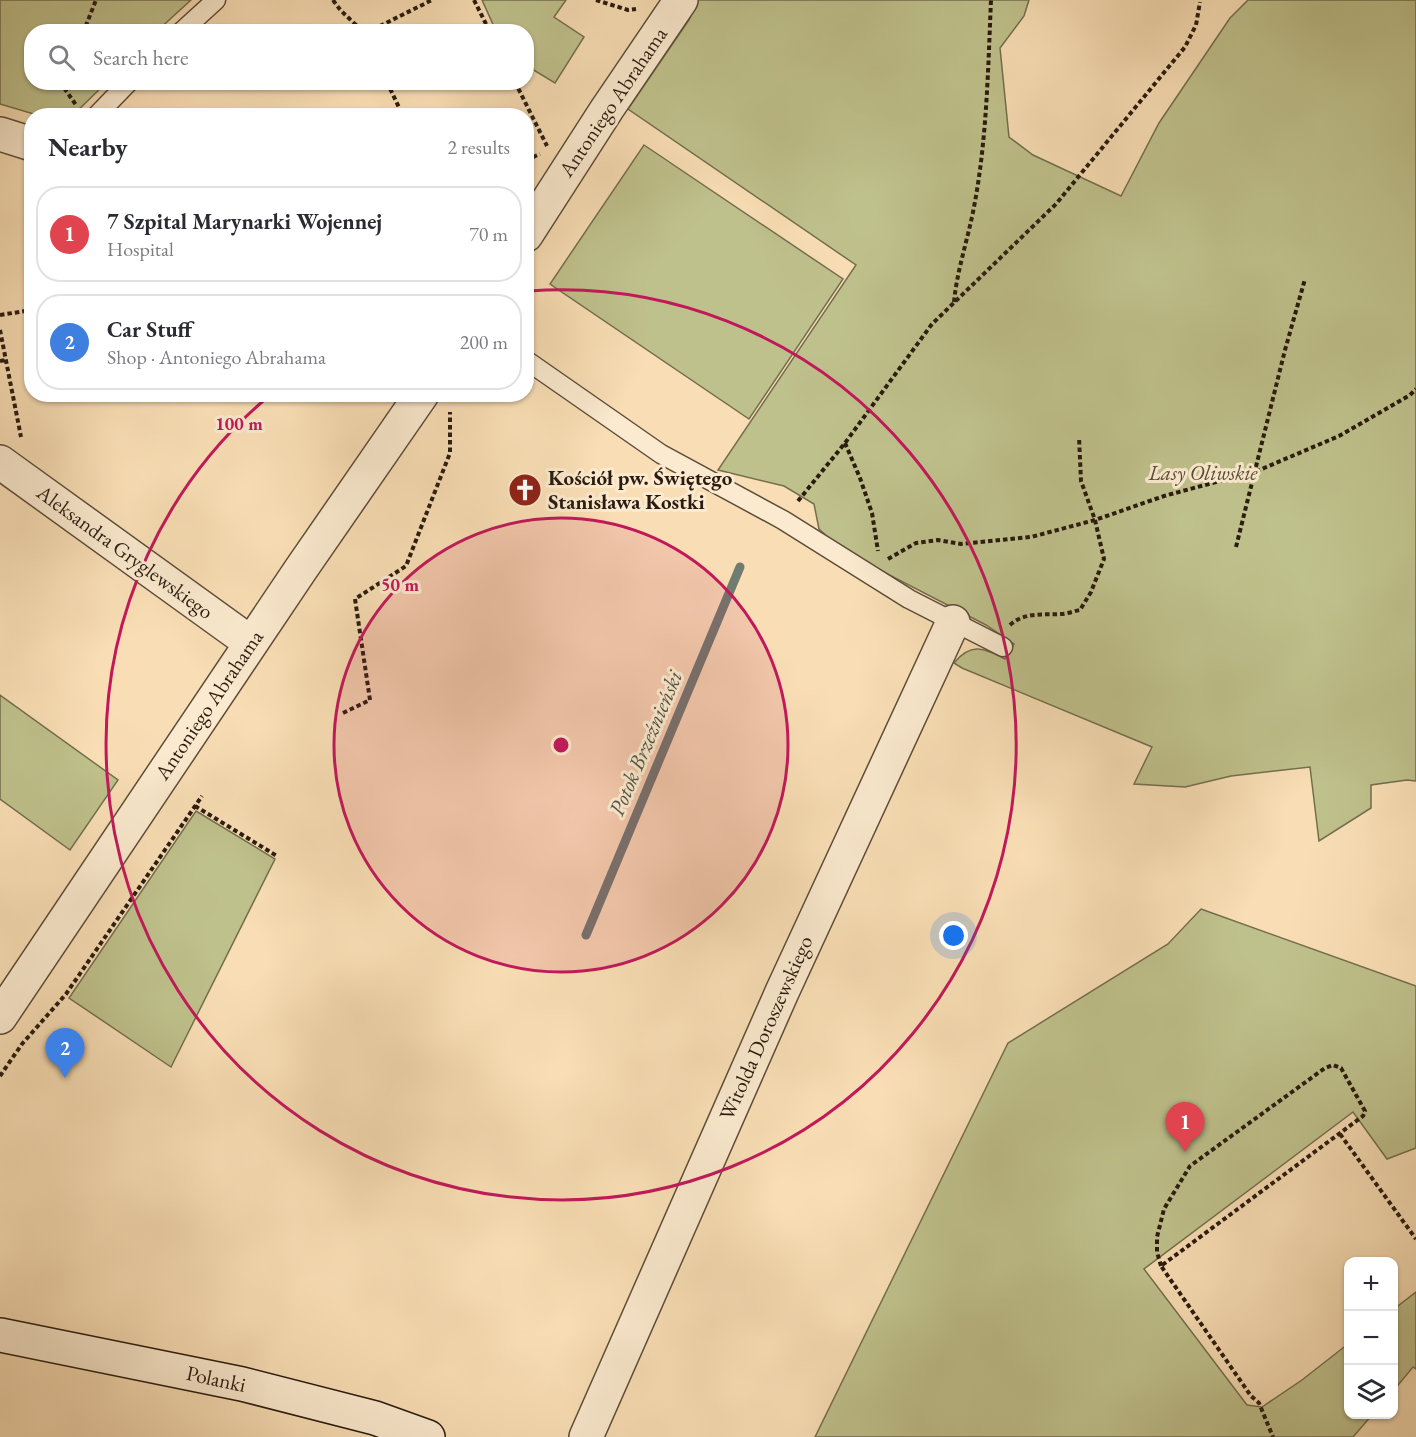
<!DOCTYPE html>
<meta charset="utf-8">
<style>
body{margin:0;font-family:"EB Garamond",serif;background:#f7f7f7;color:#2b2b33}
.controls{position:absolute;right:18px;bottom:18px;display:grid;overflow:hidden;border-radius:12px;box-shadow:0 2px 4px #0004}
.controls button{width:54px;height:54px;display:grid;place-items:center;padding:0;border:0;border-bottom:2px solid #e1e1e2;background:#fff;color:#2b2b33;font:30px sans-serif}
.you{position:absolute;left:954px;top:936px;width:21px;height:21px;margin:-15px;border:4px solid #fff;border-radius:50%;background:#1a73e8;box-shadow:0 0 0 9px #1a73e833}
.badge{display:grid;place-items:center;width:39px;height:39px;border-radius:50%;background:#111827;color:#fff;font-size:20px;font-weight:700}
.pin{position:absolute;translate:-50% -50px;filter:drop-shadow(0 2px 3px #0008)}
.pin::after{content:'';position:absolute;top:32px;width:21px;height:18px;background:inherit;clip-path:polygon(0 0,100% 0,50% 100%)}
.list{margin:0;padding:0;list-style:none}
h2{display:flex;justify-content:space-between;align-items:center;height:78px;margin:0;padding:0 24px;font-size:26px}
h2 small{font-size:20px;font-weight:400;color:#7c7c81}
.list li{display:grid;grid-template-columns:39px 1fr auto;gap:18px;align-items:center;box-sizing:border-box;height:96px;margin:0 12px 12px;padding:0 12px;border:2px solid #e1e1e2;border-radius:24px}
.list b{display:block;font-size:22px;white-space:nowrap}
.list p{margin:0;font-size:20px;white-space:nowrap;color:#7c7c81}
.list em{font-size:20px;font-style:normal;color:#7c7c81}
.icon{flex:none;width:33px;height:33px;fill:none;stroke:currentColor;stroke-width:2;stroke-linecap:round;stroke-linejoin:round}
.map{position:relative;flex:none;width:1416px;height:1437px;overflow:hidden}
.search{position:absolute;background:#fff;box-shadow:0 2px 4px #0004;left:24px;top:24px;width:510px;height:66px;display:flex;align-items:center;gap:15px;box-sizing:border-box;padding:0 21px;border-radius:24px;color:#7c7c81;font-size:22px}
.panel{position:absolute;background:#fff;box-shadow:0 2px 4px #0004;left:24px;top:108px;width:510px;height:294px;border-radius:24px}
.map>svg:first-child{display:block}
.green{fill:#bfc18c;stroke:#746e4e;stroke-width:1.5}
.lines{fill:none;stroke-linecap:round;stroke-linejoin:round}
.stream{stroke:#6f7c6f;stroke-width:9}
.lane-casing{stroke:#5d4c38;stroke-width:21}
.street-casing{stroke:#5d4c38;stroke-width:36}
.secondary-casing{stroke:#291b0f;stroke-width:36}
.path{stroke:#291b0f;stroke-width:4;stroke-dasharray:4.5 3;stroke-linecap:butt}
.lane{stroke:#fbeacf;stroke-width:18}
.street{stroke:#fbeacf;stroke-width:33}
.secondary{stroke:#fbeacf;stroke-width:33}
.ring{fill:none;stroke:#c2185b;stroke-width:3}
.labels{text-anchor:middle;stroke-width:6;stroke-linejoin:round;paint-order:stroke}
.street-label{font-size:21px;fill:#291b0f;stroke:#fbeacf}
.park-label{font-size:21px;font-style:italic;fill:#564d34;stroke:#fbeacf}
.poi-label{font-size:21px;font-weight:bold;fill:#291b0f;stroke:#fbeacf;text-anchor:start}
.water-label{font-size:22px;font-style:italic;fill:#525347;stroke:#fbeacf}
.centre{fill:#c2185b;stroke:#fbeacf;stroke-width:3}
.ring-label{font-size:18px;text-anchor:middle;font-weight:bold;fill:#c2185b;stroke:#fbeacf;stroke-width:6;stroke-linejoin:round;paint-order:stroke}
</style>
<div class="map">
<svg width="1416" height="1437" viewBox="0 0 1416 1437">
<rect width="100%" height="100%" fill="#f9deb5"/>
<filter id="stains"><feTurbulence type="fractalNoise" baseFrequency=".00333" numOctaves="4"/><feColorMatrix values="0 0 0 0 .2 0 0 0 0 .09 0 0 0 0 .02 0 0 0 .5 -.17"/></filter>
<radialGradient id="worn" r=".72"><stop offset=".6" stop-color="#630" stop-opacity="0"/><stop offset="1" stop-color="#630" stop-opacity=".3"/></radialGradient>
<!-- green -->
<path class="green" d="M 0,0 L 191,0 L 157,31 L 32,32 L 32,82 L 106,83 L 72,116 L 37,115 L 0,104 Z
M 482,0 L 566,0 L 554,17 L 584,37 L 555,83 L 527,66 L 526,32 L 496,31 Z
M 698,0 L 1029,0 L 1024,16 L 1000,48 L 1009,137 L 1033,155 L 1121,196 L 1159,123 L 1230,18 L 1248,0 L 1416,0 L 1416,781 L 1407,780 L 1371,785 L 1371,808 L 1319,841 L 1310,767 L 1231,776 L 1185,787 L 1134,784 L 1152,747 L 962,668 L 954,663 C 971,642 983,648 1005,659 L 1014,644 L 986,625 L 843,551 L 819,529 L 814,504 L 784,486 L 718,470 L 856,265 L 628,109 L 689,20 Z
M 644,145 L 843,279 L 749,419 L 550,284 Z
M 0,695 L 118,780 L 70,850 L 0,799 Z
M 196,811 L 275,859 L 171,1067 L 69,998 Z
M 1201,909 L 1416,986 L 1416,1148 L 1387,1159 L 1353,1112 L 1144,1269 L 1247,1405 L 1262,1407 L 1302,1380 L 1348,1344 L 1348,1414 L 1372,1415 L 1353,1437 L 815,1437 L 1008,1043 L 1168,944 Z
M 1416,1292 L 1416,1369 L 1413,1367 L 1394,1390 L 1394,1309 Z"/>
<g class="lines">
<!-- stream -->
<path class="stream" d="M 586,935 L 740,567"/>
<defs>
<path id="lane" d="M 181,32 L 216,0
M 96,116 L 129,82
M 526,360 L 661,454 L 783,520 L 909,599 L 1003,647"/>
<path id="street" d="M 0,134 L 32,144
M 526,235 L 607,109 L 681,0
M 0,462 L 251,643
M 0,1017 L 301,569 L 422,394
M 586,1437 L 782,992 L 953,622"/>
<path id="secondary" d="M 0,1335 L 242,1384 L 375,1418 L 428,1437"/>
</defs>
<!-- lane casing -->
<use href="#lane" class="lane-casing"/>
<!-- street casing -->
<use href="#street" class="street-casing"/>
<!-- secondary casing -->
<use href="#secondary" class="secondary-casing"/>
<!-- path -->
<path class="path" d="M 333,0 C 342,14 352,20 363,32
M 474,0 L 490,32
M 596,0 L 628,10 L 636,9
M 81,32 L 85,28 L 96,0
M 376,32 L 378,27 L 432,0
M 60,82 L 76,105
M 387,82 L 403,116
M 515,82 L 547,146
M 526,160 L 540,154
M 954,302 C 957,270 968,239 974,207 C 987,139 988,69 991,0
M 0,315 L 32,310
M 0,330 L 21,437
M 0,361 L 6,360
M 845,443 L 860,478 L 872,513 L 878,551
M 798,501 L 845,443 L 932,324 L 1056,204 L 1185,47 L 1196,25 L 1200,2
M 1236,547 L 1285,350 L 1305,279
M 888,559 L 916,543 L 938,540 L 961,544 L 1031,537 L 1095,520 L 1164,496 L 1257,471 L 1339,436 L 1410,395 L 1416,389
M 1010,625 C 1024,612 1043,615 1061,614 C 1067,614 1074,611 1080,610 L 1091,592 L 1104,559 L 1095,520 L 1081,481 L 1079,437
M 343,713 L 370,700 L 355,599 L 406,566 L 450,453 L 450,412
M 195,806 L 277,856
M 0,1076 L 22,1044 L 66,994 L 202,796
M 1340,1134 L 1416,1239
M 1161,1266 L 1157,1252 L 1157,1237 L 1164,1209 L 1190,1166 L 1325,1068 L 1333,1065 L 1341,1068 L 1365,1111 L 1363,1116 L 1161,1266 L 1251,1396 L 1259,1403 L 1273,1437"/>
<!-- lane -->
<use href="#lane" class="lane"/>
<!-- street -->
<use href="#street" class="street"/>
<!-- secondary -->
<use href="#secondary" class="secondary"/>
</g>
<!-- distance rings -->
<circle cx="561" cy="745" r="227" fill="#c2185b" fill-opacity=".12"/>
<g class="ring">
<circle cx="561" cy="745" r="227"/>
<path d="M529 291A455 455 0 1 1 269 396"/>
</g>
<!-- icons -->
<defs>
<symbol id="church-disc" viewBox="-11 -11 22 22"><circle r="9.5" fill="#8f2418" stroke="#fbeacf"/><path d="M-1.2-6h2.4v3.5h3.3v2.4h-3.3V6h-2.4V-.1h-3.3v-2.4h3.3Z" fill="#fff"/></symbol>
</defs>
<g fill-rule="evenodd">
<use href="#church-disc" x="506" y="471" width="38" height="38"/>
</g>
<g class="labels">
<!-- street labels -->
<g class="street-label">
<text transform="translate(613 102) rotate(-56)" y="7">Antoniego Abrahama</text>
<text transform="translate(125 552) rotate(36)" y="7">Aleksandra Gryglewskiego</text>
<text transform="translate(209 705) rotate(-56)" y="7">Antoniego Abrahama</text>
<text transform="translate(766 1028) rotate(-66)" y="7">Witolda Doroszewskiego</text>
<text transform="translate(216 1379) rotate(12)" y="7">Polanki</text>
</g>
<!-- park labels -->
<g class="park-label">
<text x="1203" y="480">Lasy Oliwskie</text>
</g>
<!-- poi labels -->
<g class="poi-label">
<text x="548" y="485">Kościół pw. Świętego<tspan x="548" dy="24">Stanisława Kostki</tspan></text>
</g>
<!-- water labels -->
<g class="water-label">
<text transform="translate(645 743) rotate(-67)" y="8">Potok Brzeźnieński</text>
</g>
</g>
<circle cx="561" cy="745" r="9" class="centre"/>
<g class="ring-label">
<text x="239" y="430">100 m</text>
<text x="400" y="591">50 m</text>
</g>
<rect width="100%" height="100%" filter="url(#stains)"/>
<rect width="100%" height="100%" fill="url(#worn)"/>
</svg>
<div class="controls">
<button>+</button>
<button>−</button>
<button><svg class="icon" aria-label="layers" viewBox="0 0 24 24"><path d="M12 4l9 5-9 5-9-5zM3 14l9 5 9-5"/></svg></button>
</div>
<div class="you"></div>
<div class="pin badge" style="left:1185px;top:1152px;background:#e0444e">1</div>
<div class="pin badge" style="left:65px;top:1078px;background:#3f7fe0">2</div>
<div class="search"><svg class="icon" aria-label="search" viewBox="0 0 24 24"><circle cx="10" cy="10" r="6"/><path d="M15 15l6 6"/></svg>Search here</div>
<section class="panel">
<h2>Nearby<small>2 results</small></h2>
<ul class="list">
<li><span class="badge" style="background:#e0444e">1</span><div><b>7 Szpital Marynarki Wojennej</b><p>Hospital</p></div><em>70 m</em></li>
<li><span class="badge" style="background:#3f7fe0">2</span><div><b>Car Stuff</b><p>Shop · Antoniego Abrahama</p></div><em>200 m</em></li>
</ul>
</section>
</div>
